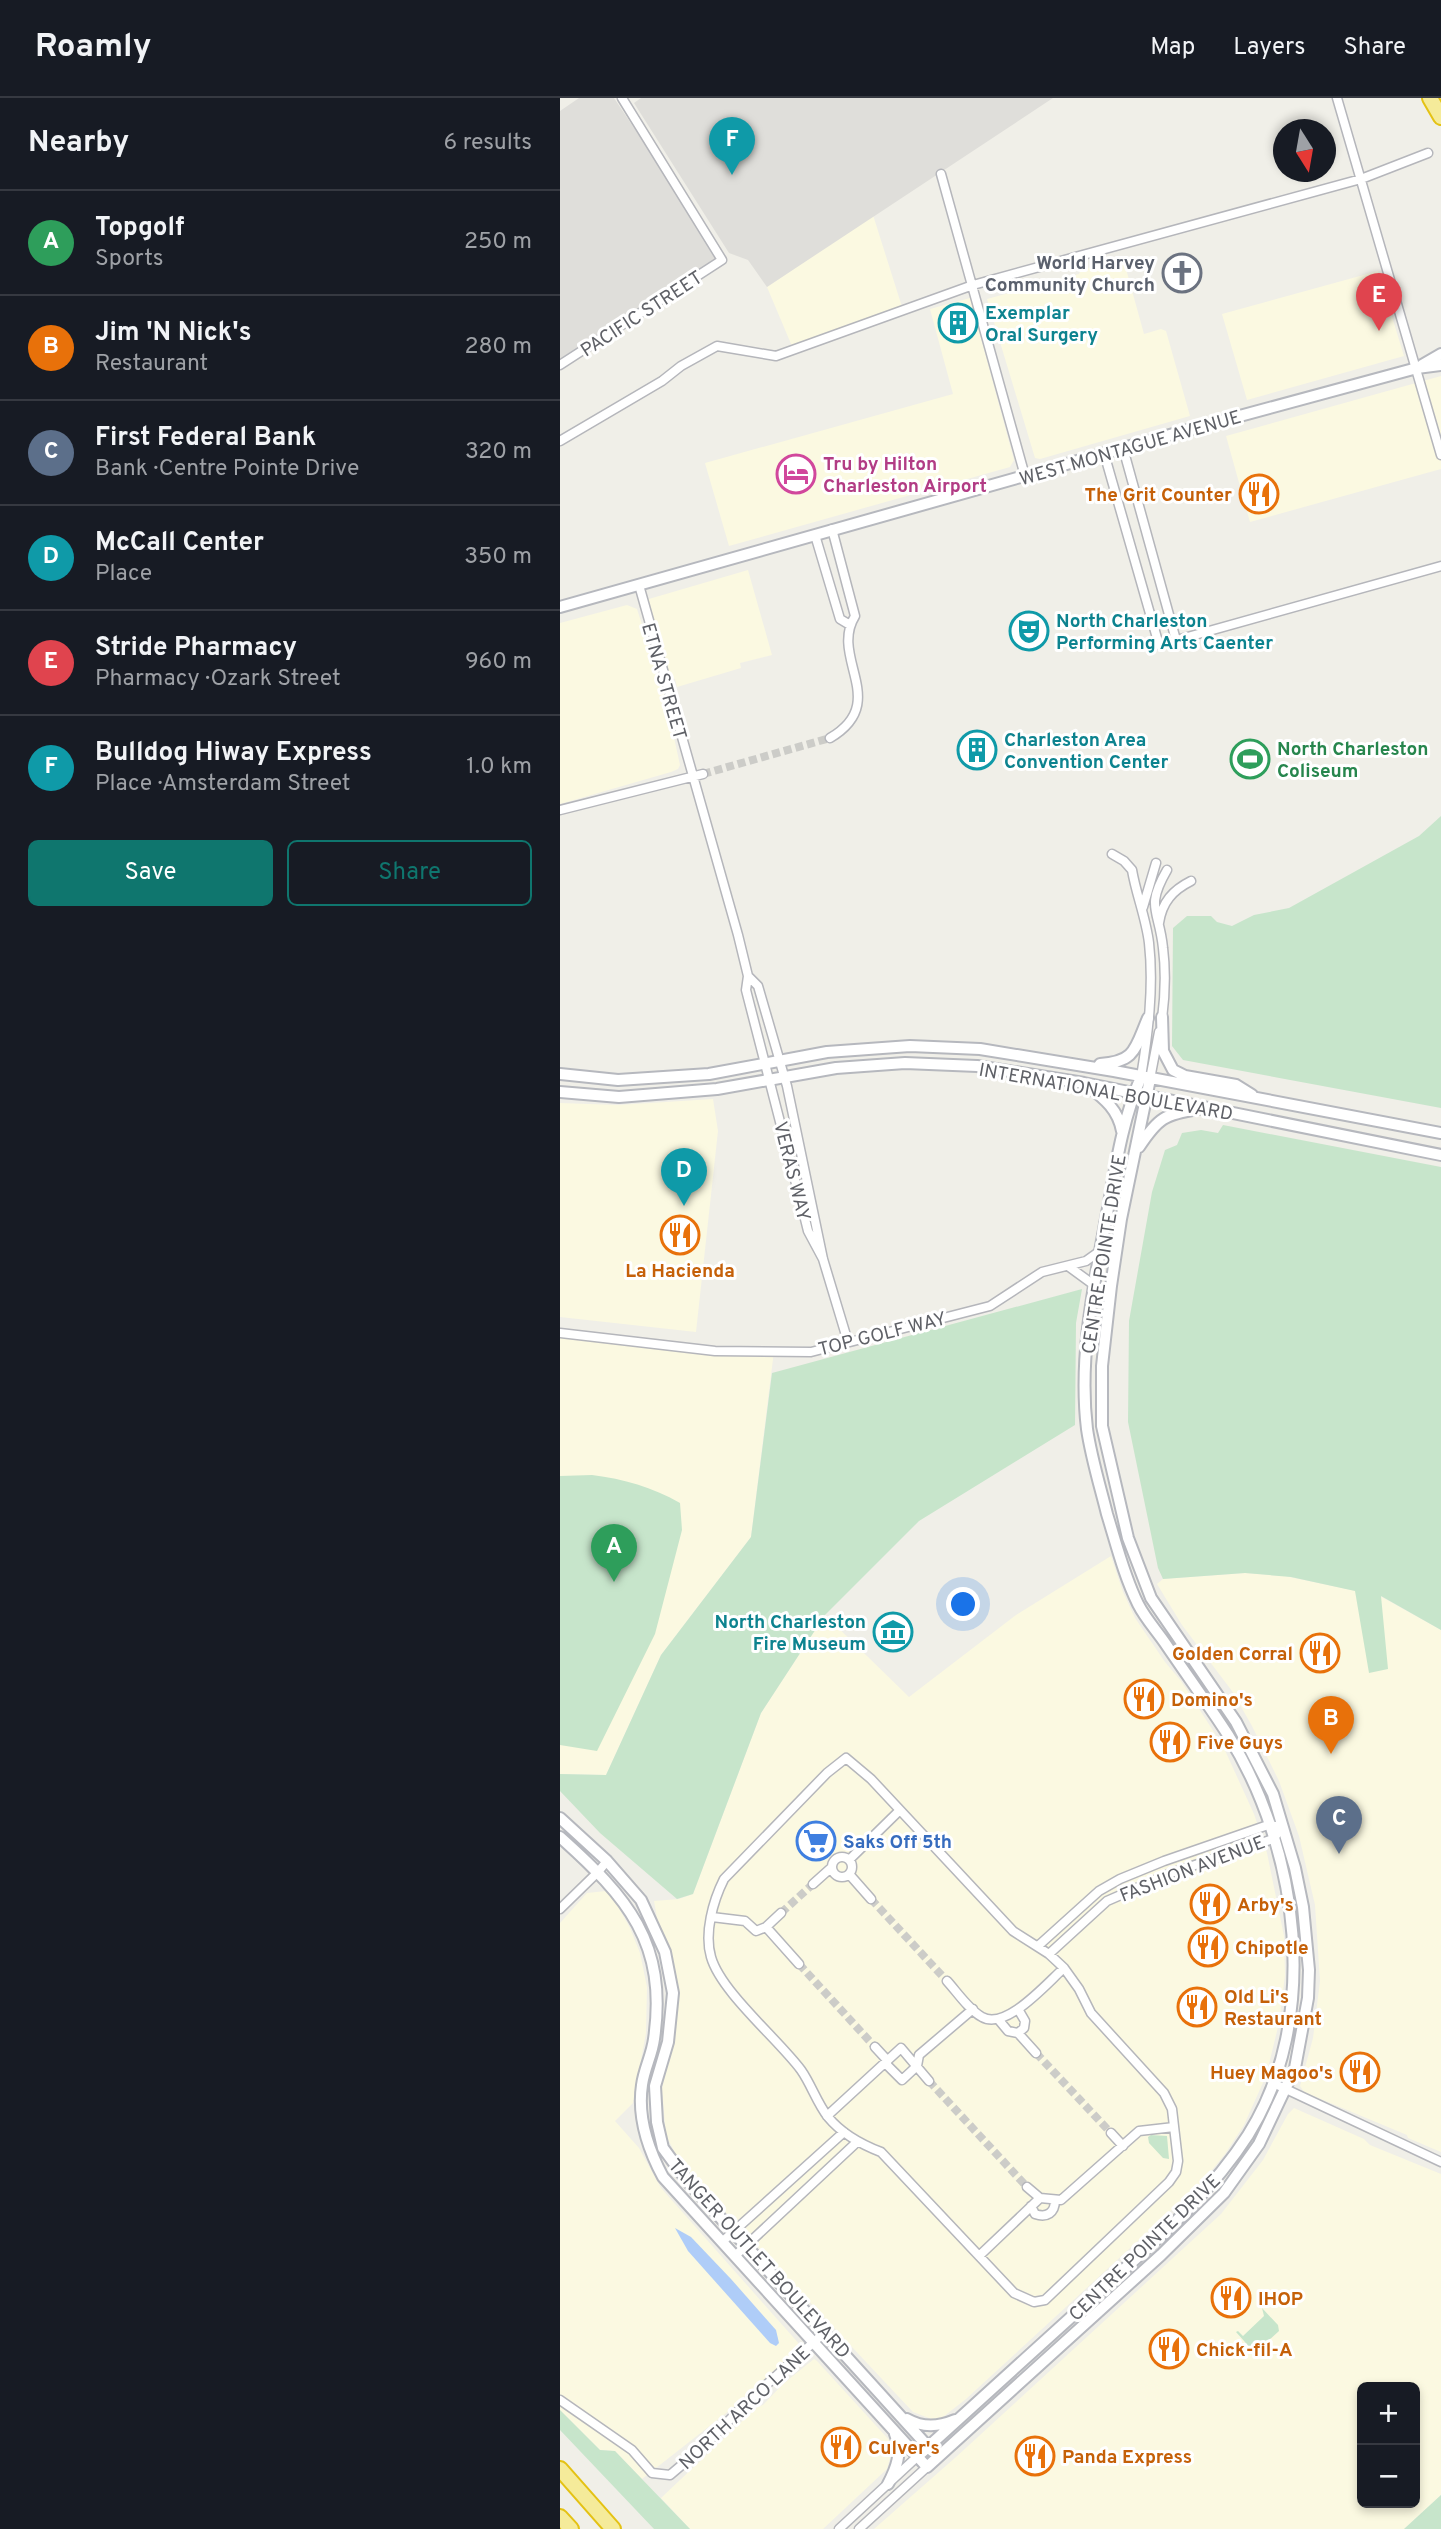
<!DOCTYPE html>
<meta charset="utf-8">
<style>
body{margin:0;font-family:Overpass,sans-serif;background:#242831;color:#f1f3f6}
.controls{position:absolute;right:21px;bottom:21px;display:grid;overflow:hidden;border-radius:10px;box-shadow:0 4px 10px #0003}
.controls button{width:63px;height:63px;display:grid;place-items:center;padding:0;border:0;border-bottom:2px solid #363941;background:#171b24;color:#f1f3f6;font:35px sans-serif}
.compass{position:absolute;left:713px;top:21px;width:63px;height:63px;border-radius:50%;background:#171b24;box-shadow:0 4px 10px #0003;rotate:169deg}
.you{position:absolute;left:404px;top:1507px;width:24px;height:24px;margin:-18px;border:5px solid #fff;border-radius:50%;background:#1a73e8;box-shadow:0 0 0 10px #1a73e833}
.badge{display:grid;place-items:center;width:46px;height:46px;border-radius:50%;background:#0f766e;color:#fff;font-size:23px;font-weight:700}
.pin{position:absolute;translate:-50% -58px;filter:drop-shadow(0 2px 4px #0008)}
.pin::after{content:'';position:absolute;top:37px;width:24px;height:21px;background:inherit;clip-path:polygon(0 0,100% 0,50% 100%)}
.list{margin:0;padding:0;list-style:none}
h2{display:flex;justify-content:space-between;align-items:center;height:91px;margin:0;padding:0 28px;font-size:30px}
h2 small{font-size:23px;font-weight:400;color:#9ea1a6}
.list li{display:grid;grid-template-columns:46px 1fr auto;gap:21px;align-items:center;box-sizing:border-box;height:105px;padding:0 28px;border-top:2px solid #363941}
.list b{display:block;font-size:26px;white-space:nowrap}
.list p{margin:0;font-size:23px;white-space:nowrap;color:#9ea1a6}
.list em{font-size:23px;font-style:normal;color:#9ea1a6}
.actions{display:flex;gap:14px;padding:21px 28px}
.actions a{flex:1;padding:16px 0;border:2px solid #0f766e;border-radius:10px;text-align:center;font-size:24px;color:#0f766e}
.actions .main{background:#0f766e;color:#fff}
.map{position:relative;flex:none;width:881px;height:2431px;overflow:hidden}
header{display:flex;align-items:center;gap:42px;box-sizing:border-box;height:98px;padding:0 35px;background:#171b24;border-bottom:2px solid #363941}
header strong{font-size:33px}
nav{display:flex;gap:38px;margin-inline-start:auto;font-size:24px}
main{display:flex}
aside{flex:1;background:#171b24}
.map>svg:first-child{display:block}
.commercial{fill:#fbf9e1;fill-rule:evenodd}
.industrial{fill:#dfdeda}
.green{fill:#c7e5cb}
.water{fill:#afcdf8}
.lines{fill:none;stroke-linecap:round;stroke-linejoin:round}
.street-tunnel{stroke:#ccccc8;stroke-width:8;stroke-dasharray:8 4;stroke-linecap:butt}
.street-casing{stroke:#b5b6bb;stroke-width:11}
.secondary-casing{stroke:#b6b8be;stroke-width:14}
.highway-casing{stroke:#e4c214;stroke-width:18}
.street{stroke:#fff;stroke-width:8}
.secondary{stroke:#fff;stroke-width:10}
.highway{stroke:#f5eb9a;stroke-width:14}
.labels{text-anchor:middle;stroke-width:6;stroke-linejoin:round;paint-order:stroke}
.worship-label{font-size:19px;font-weight:bold;fill:#5b616d;stroke:#fff;text-anchor:end}
.culture-label{font-size:19px;font-weight:bold;fill:#0d838f;stroke:#fff;text-anchor:start}
.street-label{font-size:19px;fill:#5f6167;stroke:#fff}
.hotel-label{font-size:19px;font-weight:bold;fill:#b23c85;stroke:#fff;text-anchor:start}
.food-label{font-size:19px;font-weight:bold;fill:#c56008;stroke:#fff;text-anchor:start}
.leisure-label{font-size:19px;font-weight:bold;fill:#27864d;stroke:#fff;text-anchor:start}
.shop-label{font-size:19px;font-weight:bold;fill:#366cbe;stroke:#fff;text-anchor:start}
</style>
<header>
<strong>Roamly</strong>
<nav><a>Map</a><a>Layers</a><a>Share</a></nav>
</header>
<main>
<aside>
<h2>Nearby<small>6 results</small></h2>
<ul class="list">
<li><span class="badge" style="background:#2e9e5b">A</span><div><b>Topgolf</b><p>Sports</p></div><em>250 m</em></li>
<li><span class="badge" style="background:#e8710a">B</span><div><b>Jim 'N Nick's</b><p>Restaurant</p></div><em>280 m</em></li>
<li><span class="badge" style="background:#5c6f8a">C</span><div><b>First Federal Bank</b><p>Bank · Centre Pointe Drive</p></div><em>320 m</em></li>
<li><span class="badge" style="background:#0f9aa8">D</span><div><b>McCall Center</b><p>Place</p></div><em>350 m</em></li>
<li><span class="badge" style="background:#e0444e">E</span><div><b>Stride Pharmacy</b><p>Pharmacy · Ozark Street</p></div><em>960 m</em></li>
<li><span class="badge" style="background:#0f9aa8">F</span><div><b>Bulldog Hiway Express</b><p>Place · Amsterdam Street</p></div><em>1.0 km</em></li>
</ul>
<div class="actions"><a class="main">Save</a><a>Share</a></div>
</aside>
<div class="map">
<svg width="881" height="2431" viewBox="0 0 881 2431">
<rect width="100%" height="100%" fill="#f0efe8"/>
<!-- commercial -->
<path class="commercial" d="M 313,117 L 343,212 L 234,253 L 207,189 Z
M 563,160 L 584,236 L 601,231 L 606,233 L 630,318 L 480,361 L 475,360 L 427,201 L 519,176 L 521,172 Z
M 818,173 L 844,258 L 687,302 L 662,216 Z
M 410,200 L 454,362 L 450,369 L 169,448 L 145,365 L 393,296 L 370,211 Z
M 881,278 L 881,371 L 690,424 L 666,338 Z
M 188,472 L 212,557 L 180,565 L 181,570 L 117,589 L 115,581 L 103,576 L 82,503 Z
M 67,507 L 77,511 L 105,598 L 120,667 L 118,671 L 111,674 L 0,706 L 0,525 Z
M 153,1001 L 158,1033 L 136,1234 L 0,1219 L 0,1005 L 58,1007 Z
M 0,1235 L 155,1253 L 214,1253 L 191,1439 L 101,1557 L 46,1677 L 0,1676 Z
M 551,1458 L 563,1494 L 575,1520 L 605,1564 L 621,1583 L 663,1648 L 694,1716 L 707,1755 L 724,1838 L 725,1877 L 719,1925 L 706,1978 L 684,2027 L 665,2056 L 643,2083 L 406,2301 L 383,2319 L 376,2322 L 369,2320 L 353,2314 L 123,2069 L 106,2038 L 102,1991 L 116,1924 L 94,1803 L 119,1801 L 133,1796 L 201,1615 L 265,1517 L 349,1599 L 456,1517 Z
M 685,1475 L 725,1478 L 820,1498 L 881,1532 L 881,2054 L 848,2040 L 847,2037 L 744,1994 L 740,1988 L 753,1940 L 760,1883 L 755,1807 L 739,1738 L 719,1683 L 692,1628 L 672,1593 L 622,1527 L 597,1486 L 603,1481 Z
M 46,1793 L 56,1805 L 70,1830 L 80,1855 L 87,1889 L 86,1935 L 73,2005 L 55,2023 L 79,2050 L 101,2090 L 241,2248 L 240,2253 L 198,2290 L 82,2381 L 55,2353 L 40,2352 L 0,2312 L 0,1825 L 27,1795 Z
M 734,2010 L 804,2041 L 810,2047 L 881,2076 L 881,2397 L 844,2431 L 314,2431 L 396,2359 L 661,2116 L 703,2062 L 728,2016 ZM 802,2289 L 855,2289 L 855,2405 L 802,2405 Z
M 254,2261 L 257,2263 L 330,2343 L 332,2353 L 327,2371 L 263,2431 L 130,2431 L 101,2400 L 197,2309 L 203,2307 L 223,2286 Z"/>
<!-- industrial -->
<path class="industrial" d="M 19,0 L 54,0 L 162,162 L 0,268 L 0,13 Z
M 81,0 L 493,0 L 207,189 L 188,162 L 169,155 L 74,5 Z"/>
<!-- green -->
<path class="green" d="M 881,718 L 881,1010 L 623,962 L 612,948 L 613,830 L 627,818 L 651,818 L 657,824 L 672,828 L 694,817 L 729,810 L 859,738 Z
M 663,1027 L 881,1069 L 881,1532 L 821,1498 L 828,1571 L 809,1575 L 795,1493 L 731,1479 L 685,1475 L 603,1481 L 598,1470 L 568,1324 L 569,1223 L 592,1094 L 605,1052 L 617,1047 L 622,1035 L 641,1032 L 658,1035 Z
M 522,1191 L 516,1225 L 515,1327 L 359,1423 L 265,1517 L 201,1615 L 133,1796 L 117,1801 L 40,1735 L 0,1693 L 0,1676 L 46,1677 L 101,1557 L 191,1439 L 212,1275 Z
M 32,1377 C 64,1381 92,1389 120,1405 L 122,1432 L 95,1536 L 37,1653 L 0,1647 L 0,1378 Z
M 591,2037 L 607,2038 L 609,2061 L 603,2060 L 589,2045 L 588,2039 Z
M 702,2210 L 718,2227 L 719,2233 L 698,2252 L 693,2253 L 676,2234 L 678,2233 L 683,2238 L 704,2218 Z
M 0,2312 L 40,2352 L 55,2353 L 130,2431 L 94,2431 L 0,2332 Z
M 881,2397 L 881,2431 L 844,2431 Z"/>
<!-- water -->
<path class="water" d="M 115,2130 L 131,2139 L 171,2181 L 216,2232 L 219,2245 L 216,2248 L 210,2245 L 128,2153 Z"/>
<g class="lines">
<!-- street-tunnel -->
<path class="street-tunnel" d="M 143,676 L 270,640
M 311,1801 L 387,1883
M 221,1815 L 253,1786
M 239,1866 L 315,1949
M 476,1955 L 551,2035
M 369,1983 L 467,2089"/>
<defs>
<path id="street" d="M 777,0 L 881,357
M 381,76 L 465,378
M 0,267 L 162,162 L 62,0
M 0,343 L 102,283 L 121,268 L 157,248 L 216,258 L 413,187 L 801,81 L 868,55
M 563,350 L 616,542
M 544,355 L 599,547 L 881,468
M 255,437 L 280,521 L 290,527
M 79,487 L 178,837 L 188,878 L 186,892 L 243,1113 L 248,1133 L 263,1161
M 270,640 C 331,604 269,560 295,518 L 272,431
M 0,712 L 143,676
M 552,756 L 564,763 L 572,772 C 576,796 586,820 589,845 C 594,889 588,936 581,979
M 583,809 L 596,765
M 599,825 C 602,804 613,792 631,783
M 188,878 L 198,888 L 227,988 L 263,1161 L 288,1244
M 602,921 C 605,898 606,874 603,850 C 599,811 585,810 607,772
M 590,981 L 599,934
M 508,1168 L 534,1187
M 0,1235 L 155,1253 L 251,1254 L 430,1208 L 482,1174 L 526,1163 L 540,1153
M 286,1660 L 311,1681 L 453,1833 L 489,1856 L 504,1870 L 519,1891 L 531,1915 L 604,1995 L 612,2011 L 618,2063 L 616,2074 L 609,2084 L 485,2202 L 474,2204 L 454,2195 L 321,2054 C 300,2046 282,2036 268,2019 C 257,2005 251,1986 241,1972 C 218,1941 161,1894 151,1859 C 144,1835 153,1803 164,1781 L 267,1675 Z
M272 1769a10 10 0 1 1 20 0a10 10 0 1 1-20 0Z
M 289,1762 L 340,1712
M 289,1776 L 311,1801
M 253,1786 L 272,1769
M 0,1811 L 38,1774 L 47,1763
M 152,1819 L 185,1823 L 196,1833 L 206,1829 L 221,1815
M 206,1829 L 239,1866
M 478,1848 L 539,1793 L 560,1781 L 604,1763 L 708,1727 L 723,1729
M 489,1856 L 547,1803 L 611,1775 L 713,1741 L 723,1729
M 387,1883 C 397,1894 409,1912 422,1919 C 446,1933 487,1885 504,1870
M 438,1921 L 448,1933 L 458,1935 L 476,1955
M 458,1935 L 464,1930 L 465,1923 L 458,1911
M 315,1949 L 327,1962 L 327,1967 L 342,1982 L 357,1968 L 359,1957 L 413,1911
M 713,1985 L 881,2064
M 267,2018 L 341,1950 L 369,1983
M 551,2035 L 563,2048
M 467,2089 L 480,2100 L 501,2102 L 579,2033 L 614,2029
M 471,2108 L 475,2116 C 487,2120 495,2115 495,2102
M 163,2143 L 284,2034
M 176,2157 L 297,2044
M 419,2158 L 480,2100
M 0,2302 L 72,2352 L 92,2375 L 110,2377 L 143,2349 L 186,2305 L 265,2234
M 279,2431 L 358,2358
M 299,2431 L 367,2369"/>
<path id="secondary" d="M 862,267 L 881,256
M 0,509 L 606,338 L 857,270 L 881,267
M 602,919 L 603,953 L 613,972 L 625,978 L 676,987 L 692,997
M 540,966 C 576,964 575,950 588,920
M 0,976 L 58,982 L 149,976 L 267,954 L 350,948 L 420,951 L 554,973 L 881,1035
M 529,989 C 545,1001 558,1012 562,1033
M 0,994 L 59,999 L 157,991 L 276,970 L 345,965 L 417,968 L 524,985 L 881,1057
M 579,1049 C 598,1020 605,1016 638,1011
M 0,1720 L 47,1763 L 81,1802 L 105,1854 L 113,1895 L 108,1944 L 95,1988 L 97,2024 L 103,2050 L 128,2084 L 372,2353
M 0,1739 C 67,1799 108,1845 94,1941 C 92,1957 84,1971 82,1987 C 77,2020 88,2051 103,2079 L 367,2369 L 601,2157 L 664,2095 L 699,2046 L 735,1970 L 748,1900 L 749,1872 L 743,1809 L 735,1770 L 713,1696 L 676,1624 L 591,1500 L 568,1440 L 542,1328 L 542,1268 L 551,1188 L 561,1121 L 590,981
M 347,2321 C 363,2330 378,2329 395,2322
M 358,2358 C 419,2303 480,2248 541,2192 C 593,2145 649,2098 688,2037 C 762,1920 739,1751 668,1637 C 648,1606 626,1576 605,1545 C 596,1532 585,1520 578,1506 C 564,1478 556,1445 547,1416 C 540,1388 531,1359 527,1331 C 518,1257 535,1182 548,1110 C 556,1066 563,1020 581,979
M 328,2386 C 336,2371 343,2354 335,2336"/>
<path id="highway" d="M 870,0 L 881,19
M 0,2371 L 53,2431
M 0,2419 L 11,2431"/>
</defs>
<!-- street casing -->
<use href="#street" class="street-casing"/>
<!-- secondary casing -->
<use href="#secondary" class="secondary-casing"/>
<!-- highway casing -->
<use href="#highway" class="highway-casing"/>
<!-- street -->
<use href="#street" class="street"/>
<!-- secondary -->
<use href="#secondary" class="secondary"/>
<!-- highway -->
<use href="#highway" class="highway"/>
</g>
<!-- icons -->
<defs>
<symbol id="church-ring" viewBox="-11 -11 22 22"><circle r="9.5" fill="#fff" stroke="#6b7280" stroke-width="1.5"/><path d="M-1.2-6h2.4v3.5h3.3v2.4h-3.3V6h-2.4V-.1h-3.3v-2.4h3.3Z" fill="#6b7280"/></symbol>
<symbol id="building-ring" viewBox="-11 -11 22 22"><circle r="9.5" fill="#fff" stroke="#0f9aa8" stroke-width="1.5"/><path d="M-4-6H4V6H1V3H-1V6H-4ZM-2.5-4.3h1.7v1.8h-1.7ZM.8-4.3h1.7v1.8H.8ZM-2.5-1h1.7V.8h-1.7ZM.8-1h1.7V.8H.8Z" fill="#0f9aa8"/></symbol>
<symbol id="hotel-ring" viewBox="-11 -11 22 22"><circle r="9.5" fill="#fff" stroke="#d1479c" stroke-width="1.5"/><path d="M-6-4.5h1.5V1H6V5H4.5V3h-9V5H-6ZM-4 0a1.8 1.8 0 1 1 3.6 0ZM.5 0V-2.5h3Q6-2.5 6 0Z" fill="#d1479c"/></symbol>
<symbol id="restaurant-ring" viewBox="-11 -11 22 22"><circle r="9.5" fill="#fff" stroke="#e8710a" stroke-width="1.5"/><path d="M-5-6h1v4h1v-4h1v4h1v-4h1v5L-1.5 .5V6h-2V.5L-5-1ZM5-6V6H3V1.5H1.5Q1.5-4 5-6Z" fill="#e8710a"/></symbol>
<symbol id="theatre-ring" viewBox="-11 -11 22 22"><circle r="9.5" fill="#fff" stroke="#0f9aa8" stroke-width="1.5"/><path d="M-5-5.5Q0-4 5-5.5V0Q5 5 0 6Q-5 5-5 0ZM-3.3-2.5H-1v1.5H-3.3ZM1-2.5H3.3v1.5H1ZM-2.8 1Q0 5.5 2.8 1Z" fill="#0f9aa8"/></symbol>
<symbol id="stadium-ring" viewBox="-11 -11 22 22"><circle r="9.5" fill="#fff" stroke="#2e9e5b" stroke-width="1.5"/><path d="M0-5a6.5 5 0 1 0 0 10a6.5 5 0 1 0 0-10ZM-3.5-1.8h7v3.6h-7Z" fill="#2e9e5b"/></symbol>
<symbol id="museum-ring" viewBox="-11 -11 22 22"><circle r="9.5" fill="#fff" stroke="#0f9aa8" stroke-width="1.5"/><path d="M0-6L6-3V-2H-6V-3ZM-5-1h2V3h-2ZM-1-1h2V3h-2ZM3-1h2V3H3ZM-6 4H6V6H-6Z" fill="#0f9aa8"/></symbol>
<symbol id="supermarket-ring" viewBox="-11 -11 22 22"><circle r="9.5" fill="#fff" stroke="#3f7fe0" stroke-width="1.5"/><path d="M-6-5.5h2.5l.6 2H6L4.5 2H-2.5L-4.4-4H-6ZM-1.5 3.2a1.3 1.3 0 1 0 .1 0ZM3 3.2a1.3 1.3 0 1 0 .1 0Z" fill="#3f7fe0"/></symbol>
</defs>
<g fill-rule="evenodd">
<use href="#church-ring" x="600" y="153" width="44" height="44"/>
<use href="#building-ring" x="376" y="203" width="44" height="44"/>
<use href="#hotel-ring" x="214" y="354" width="44" height="44"/>
<use href="#restaurant-ring" x="677" y="374" width="44" height="44"/>
<use href="#theatre-ring" x="447" y="511" width="44" height="44"/>
<use href="#building-ring" x="395" y="630" width="44" height="44"/>
<use href="#stadium-ring" x="668" y="639" width="44" height="44"/>
<use href="#restaurant-ring" x="98" y="1115" width="44" height="44"/>
<use href="#museum-ring" x="311" y="1512" width="44" height="44"/>
<use href="#restaurant-ring" x="738" y="1533" width="44" height="44"/>
<use href="#restaurant-ring" x="562" y="1579" width="44" height="44"/>
<use href="#restaurant-ring" x="588" y="1622" width="44" height="44"/>
<use href="#supermarket-ring" x="234" y="1721" width="44" height="44"/>
<use href="#restaurant-ring" x="628" y="1784" width="44" height="44"/>
<use href="#restaurant-ring" x="626" y="1827" width="44" height="44"/>
<use href="#restaurant-ring" x="615" y="1887" width="44" height="44"/>
<use href="#restaurant-ring" x="778" y="1952" width="44" height="44"/>
<use href="#restaurant-ring" x="649" y="2178" width="44" height="44"/>
<use href="#restaurant-ring" x="587" y="2229" width="44" height="44"/>
<use href="#restaurant-ring" x="259" y="2327" width="44" height="44"/>
<use href="#restaurant-ring" x="453" y="2336" width="44" height="44"/>
</g>
<g class="labels">
<!-- worship labels -->
<g class="worship-label">
<text x="595" y="171">World Harvey<tspan x="595" dy="22">Community Church</tspan></text>
</g>
<!-- culture labels -->
<g class="culture-label">
<text x="425" y="221">Exemplar<tspan x="425" dy="22">Oral Surgery</tspan></text>
<text x="496" y="529">North Charleston<tspan x="496" dy="22">Performing Arts Caenter</tspan></text>
<text x="444" y="648">Charleston Area<tspan x="444" dy="22">Convention Center</tspan></text>
<text x="306" y="1530" text-anchor="end">North Charleston<tspan x="306" dy="22">Fire Museum</tspan></text>
</g>
<!-- street labels -->
<g class="street-label">
<text transform="translate(81 215) rotate(-33)" y="7">PACIFIC STREET</text>
<text transform="translate(570 349) rotate(-16)" y="7">WEST MONTAGUE AVENUE</text>
<text transform="translate(105 583) rotate(74)" y="7">ETNA STREET</text>
<text transform="translate(546 993) rotate(10)" y="7">INTERNATIONAL BOULEVARD</text>
<text transform="translate(233 1073) rotate(76)" y="7">VERAS WAY</text>
<text transform="translate(543 1156) rotate(-81)" y="7">CENTRE POINTE DRIVE</text>
<text transform="translate(322 1235) rotate(-14)" y="7">TOP GOLF WAY</text>
<text transform="translate(632 1770) rotate(-21)" y="7">FASHION AVENUE</text>
<text transform="translate(584 2149) rotate(-44)" y="7">CENTRE POINTE DRIVE</text>
<text transform="translate(200 2160) rotate(48)" y="7">TANGER OUTLET BOULEVARD</text>
<text transform="translate(184 2309) rotate(-43)" y="7">NORTH ARCO LANE</text>
</g>
<!-- hotel labels -->
<g class="hotel-label">
<text x="263" y="372">Tru by Hilton<tspan x="263" dy="22">Charleston Airport</tspan></text>
</g>
<!-- food labels -->
<g class="food-label">
<text x="672" y="403" text-anchor="end">The Grit Counter</text>
<text x="120" y="1179" text-anchor="middle">La Hacienda</text>
<text x="733" y="1562" text-anchor="end">Golden Corral</text>
<text x="611" y="1608">Domino's</text>
<text x="637" y="1651">Five Guys</text>
<text x="677" y="1813">Arby's</text>
<text x="675" y="1856">Chipotle</text>
<text x="664" y="1905">Old Li's<tspan x="664" dy="22">Restaurant</tspan></text>
<text x="773" y="1981" text-anchor="end">Huey Magoo's</text>
<text x="698" y="2207">IHOP</text>
<text x="636" y="2258">Chick-fil-A</text>
<text x="308" y="2356">Culver's</text>
<text x="502" y="2365">Panda Express</text>
</g>
<!-- leisure labels -->
<g class="leisure-label">
<text x="717" y="657">North Charleston<tspan x="717" dy="22">Coliseum</tspan></text>
</g>
<!-- shop labels -->
<g class="shop-label">
<text x="283" y="1750">Saks Off 5th</text>
</g>
</g>
</svg>
<div class="controls">
<button>+</button>
<button>−</button>
</div>
<svg class="compass" viewBox="-18 -18 36 36"><path d="M0-13l5 13h-10z" fill="#e53935"/><path d="M0 13l5-13h-10z" fill="#9ea1a6"/></svg>
<div class="you"></div>
<div class="pin badge" style="left:54px;top:1484px;background:#2e9e5b">A</div>
<div class="pin badge" style="left:771px;top:1656px;background:#e8710a">B</div>
<div class="pin badge" style="left:779px;top:1756px;background:#5c6f8a">C</div>
<div class="pin badge" style="left:124px;top:1108px;background:#0f9aa8">D</div>
<div class="pin badge" style="left:819px;top:233px;background:#e0444e">E</div>
<div class="pin badge" style="left:172px;top:77px;background:#0f9aa8">F</div>
</div>
</main>
